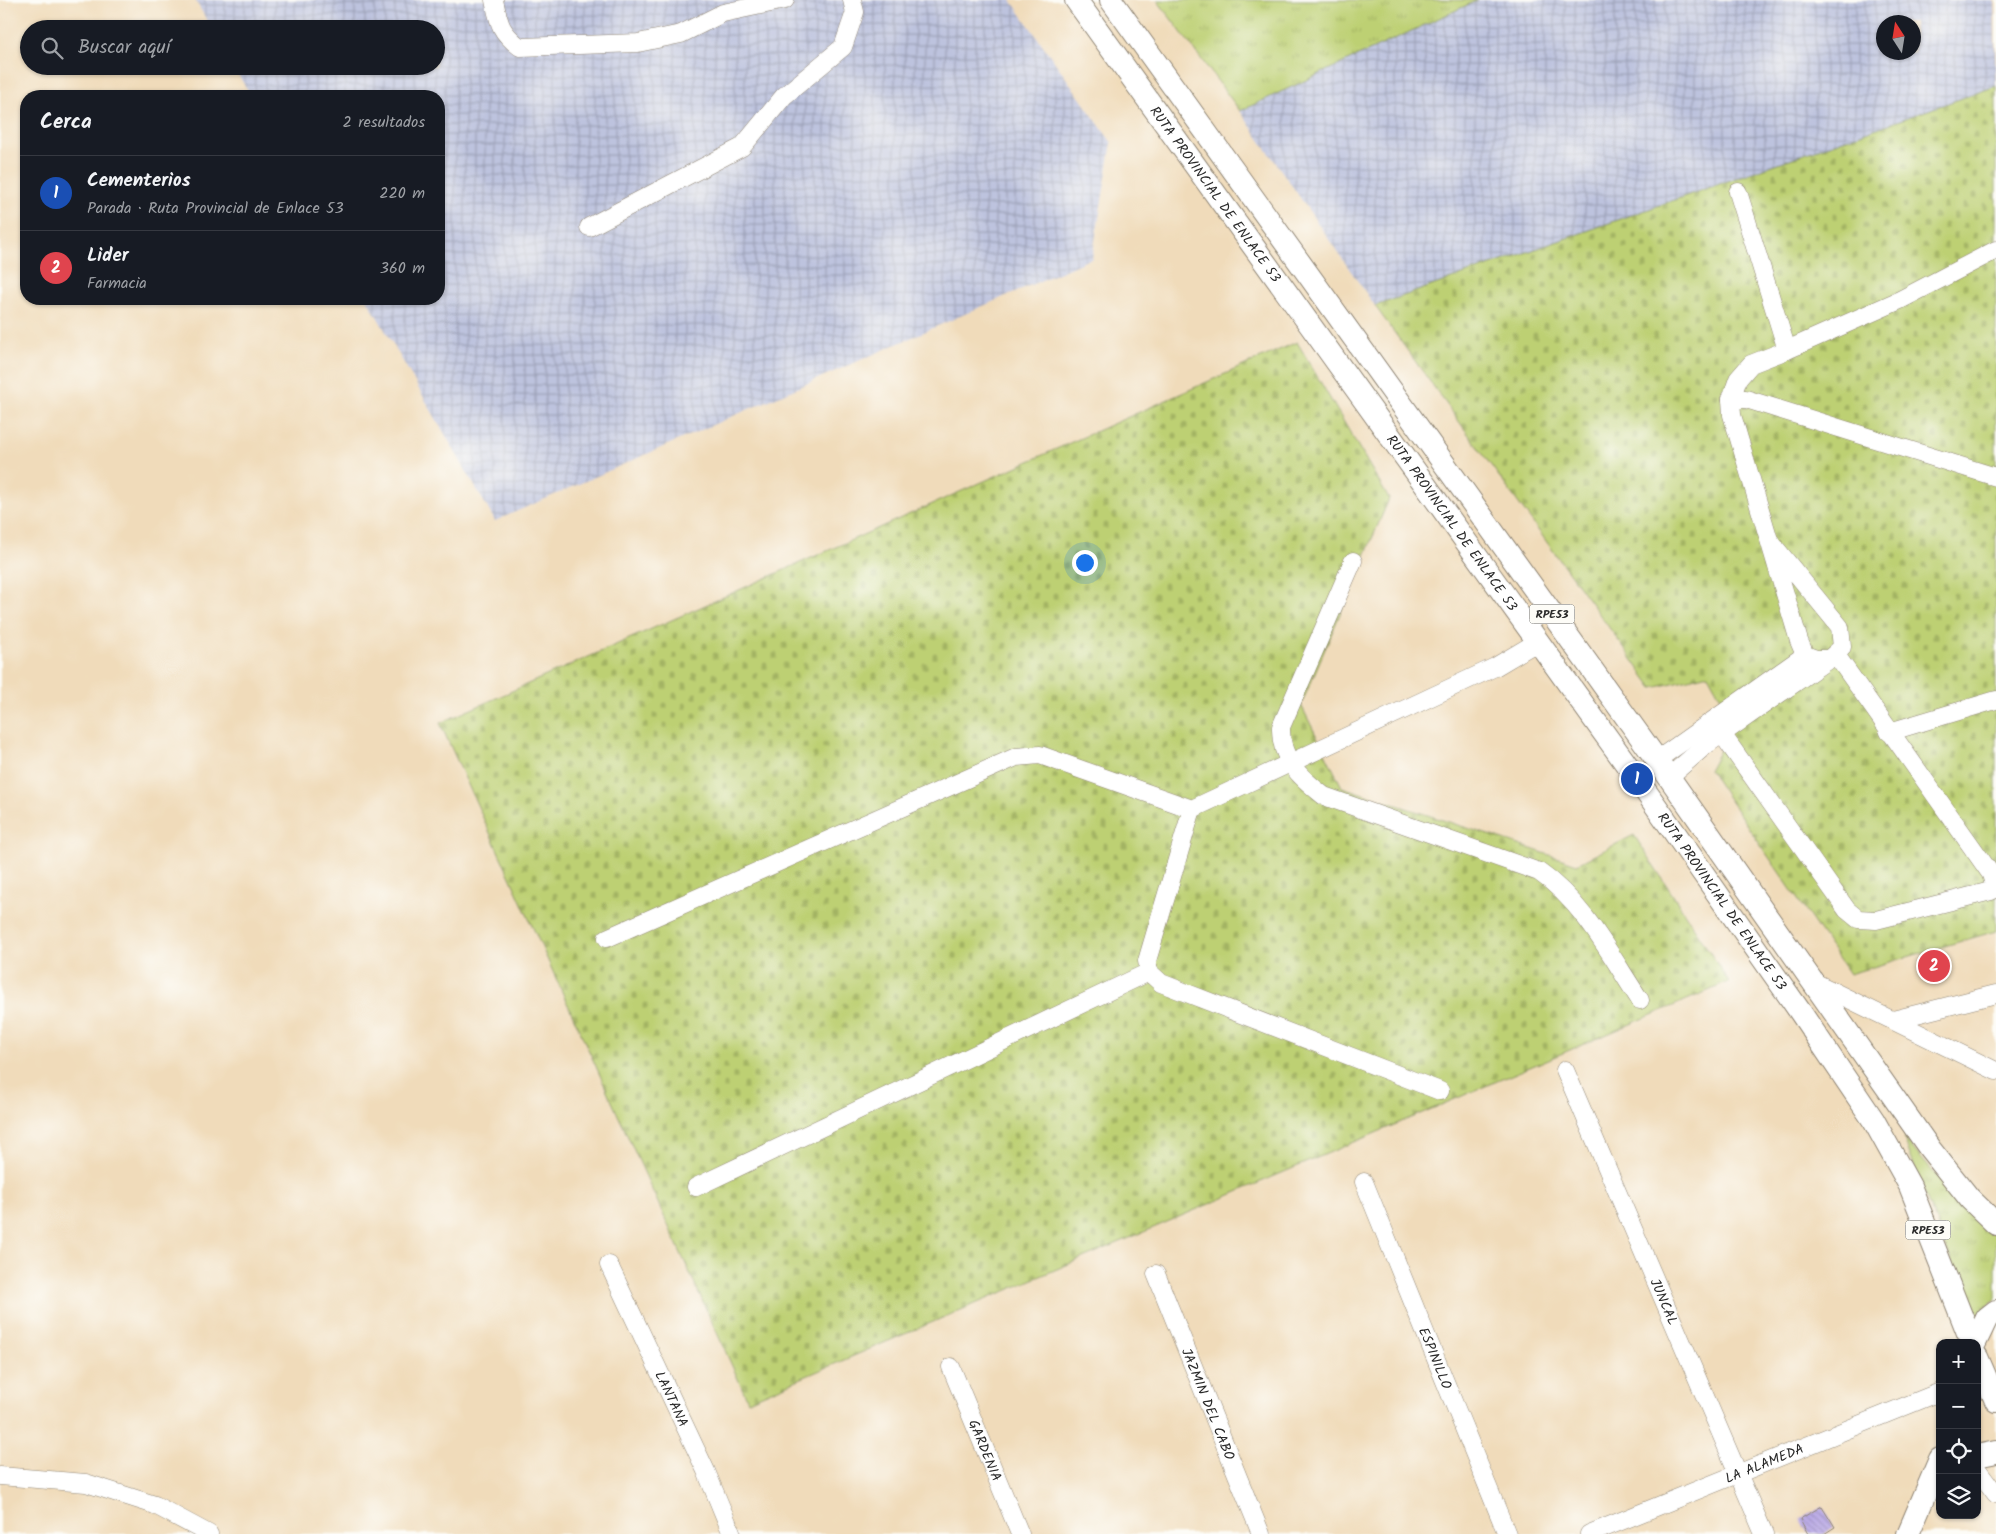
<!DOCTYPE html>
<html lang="es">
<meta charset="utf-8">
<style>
body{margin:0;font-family:Kalam,sans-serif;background:#20242c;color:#f1f3f6}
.controls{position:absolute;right:15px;bottom:15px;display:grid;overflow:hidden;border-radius:10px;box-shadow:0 1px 4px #0004}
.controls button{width:45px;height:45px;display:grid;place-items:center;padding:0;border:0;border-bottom:1px solid #363941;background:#171b24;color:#f1f3f6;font:25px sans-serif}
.compass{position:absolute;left:1876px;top:15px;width:45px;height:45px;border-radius:50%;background:#171b24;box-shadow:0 1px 4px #0004;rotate:348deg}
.you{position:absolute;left:1084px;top:562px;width:18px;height:18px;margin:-12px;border:4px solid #fff;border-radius:50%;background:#1a73e8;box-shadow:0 0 0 8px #1a73e833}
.badge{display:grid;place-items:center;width:32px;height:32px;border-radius:50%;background:#1f6fb2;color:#fff;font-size:16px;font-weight:700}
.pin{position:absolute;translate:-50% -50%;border:2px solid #fff;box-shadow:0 1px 5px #0006}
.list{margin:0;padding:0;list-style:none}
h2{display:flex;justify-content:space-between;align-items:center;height:65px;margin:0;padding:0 20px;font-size:21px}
h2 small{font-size:16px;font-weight:400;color:#9ea1a6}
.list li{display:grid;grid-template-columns:32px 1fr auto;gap:15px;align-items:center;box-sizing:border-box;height:75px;padding:0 20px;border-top:1px solid #363941}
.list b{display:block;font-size:19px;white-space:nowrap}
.list p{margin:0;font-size:16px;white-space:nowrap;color:#9ea1a6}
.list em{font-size:16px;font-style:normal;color:#9ea1a6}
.icon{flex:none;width:28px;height:28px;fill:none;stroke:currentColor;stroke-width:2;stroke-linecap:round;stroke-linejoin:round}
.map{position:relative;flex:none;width:1996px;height:1534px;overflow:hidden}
.search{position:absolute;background:#171b24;box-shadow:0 1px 4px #0004;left:20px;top:20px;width:425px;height:55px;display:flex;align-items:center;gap:12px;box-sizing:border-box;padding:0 18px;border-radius:28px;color:#9ea1a6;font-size:19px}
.panel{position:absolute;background:#171b24;box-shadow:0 1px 4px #0004;left:20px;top:90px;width:425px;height:215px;border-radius:20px}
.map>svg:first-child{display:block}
.industrial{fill:url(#industrial-grid);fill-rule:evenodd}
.grass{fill:url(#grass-tufts);stroke:#747e4f}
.cemetery{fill:url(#cemetery-stones);stroke:#747e4f}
.building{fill:url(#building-back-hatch)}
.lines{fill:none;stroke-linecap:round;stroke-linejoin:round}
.minor-casing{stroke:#8e8372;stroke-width:19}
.major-casing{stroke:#8e8372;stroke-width:24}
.minor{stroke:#fff;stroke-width:18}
.major{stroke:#fff;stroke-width:22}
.labels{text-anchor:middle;stroke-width:4.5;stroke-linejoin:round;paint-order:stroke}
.shield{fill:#fdfcf7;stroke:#6a6a68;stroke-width:1}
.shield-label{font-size:12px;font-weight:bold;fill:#2b2b2b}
.street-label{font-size:14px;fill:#2b2b2b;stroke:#fdfcf7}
</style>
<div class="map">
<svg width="1996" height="1534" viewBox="0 0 1996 1534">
<defs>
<pattern id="industrial-grid" width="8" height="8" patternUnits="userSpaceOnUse" patternTransform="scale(1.25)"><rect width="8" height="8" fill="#bdc3de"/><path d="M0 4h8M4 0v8" fill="none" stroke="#9a9fb4"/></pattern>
<pattern id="grass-tufts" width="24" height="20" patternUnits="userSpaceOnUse" patternTransform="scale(1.25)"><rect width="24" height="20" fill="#bdd073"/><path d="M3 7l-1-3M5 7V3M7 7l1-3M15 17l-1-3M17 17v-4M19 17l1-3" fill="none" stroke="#a3b364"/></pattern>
<pattern id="cemetery-stones" width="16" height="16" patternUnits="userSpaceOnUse" patternTransform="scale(1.25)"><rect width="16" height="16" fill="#bdd073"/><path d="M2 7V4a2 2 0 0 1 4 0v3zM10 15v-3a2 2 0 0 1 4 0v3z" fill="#a3b364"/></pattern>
<pattern id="building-back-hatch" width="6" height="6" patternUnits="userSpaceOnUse" patternTransform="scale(1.25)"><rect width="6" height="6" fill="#b8a7e6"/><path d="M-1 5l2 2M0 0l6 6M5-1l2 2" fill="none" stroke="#9688bb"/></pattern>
</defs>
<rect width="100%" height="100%" fill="#fdfcf7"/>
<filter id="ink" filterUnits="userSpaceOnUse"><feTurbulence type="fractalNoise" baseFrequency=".02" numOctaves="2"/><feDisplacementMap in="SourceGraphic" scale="10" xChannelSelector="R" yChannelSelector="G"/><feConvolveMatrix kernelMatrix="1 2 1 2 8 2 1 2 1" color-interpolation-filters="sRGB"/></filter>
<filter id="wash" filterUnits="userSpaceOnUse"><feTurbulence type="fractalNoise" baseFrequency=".0096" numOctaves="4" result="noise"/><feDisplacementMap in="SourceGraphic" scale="20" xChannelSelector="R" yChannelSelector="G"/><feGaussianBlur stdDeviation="1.12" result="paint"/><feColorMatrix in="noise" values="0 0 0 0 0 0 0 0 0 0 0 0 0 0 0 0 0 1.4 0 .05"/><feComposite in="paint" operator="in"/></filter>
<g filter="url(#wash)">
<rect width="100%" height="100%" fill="#f0dbba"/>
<!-- industrial -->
<path class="industrial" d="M 195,0 L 1011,0 L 1112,143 L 1092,258 L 495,521 L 367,299 L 439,299 L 439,96 L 251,96 L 233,66 L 436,66 L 436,29 L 212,29 Z
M 1478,0 L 1994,0 L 1996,96 L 1375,306 L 1240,111 ZM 1884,22 L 1914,22 L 1914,52 L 1884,52 Z"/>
<!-- grass -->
<path class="grass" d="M 1157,0 L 1478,0 L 1240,111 Z
M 1903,1137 L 1965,1209 L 1996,1237 L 1996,1299 L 1985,1307 L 1975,1322 Z"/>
<!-- cemetery -->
<path class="cemetery" d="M 1996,86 L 1996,931 L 1849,974 L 1709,770 L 1735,723 L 1708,674 L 1653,688 L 1375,306 Z
M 1297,342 L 1389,499 L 1301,705 L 1342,787 L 1577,864 L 1634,835 L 1729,982 L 748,1401 L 440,723 Z"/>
<g id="blocks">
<!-- building -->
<path class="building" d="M 1822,1506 L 1835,1527 L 1824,1534 L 1808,1534 L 1800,1519 Z"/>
</g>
</g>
<g filter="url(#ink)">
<use href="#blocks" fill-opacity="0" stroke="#8e8372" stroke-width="1"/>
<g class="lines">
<defs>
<g id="minor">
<path d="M 494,0 C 499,23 500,32 520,47 L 638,43 L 681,34 L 723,13 L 785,0"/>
<path d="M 1738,192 L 1787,350"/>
<path d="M 589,227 L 742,147 L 784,96 L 843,47 L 855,12 L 852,0"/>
<path d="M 1996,250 L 1900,300 L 1787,350 L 1751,364 L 1738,379 L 1731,399 L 1746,399 L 1996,477"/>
<path d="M 1731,399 L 1732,415 L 1799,641 L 1805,655 L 1816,659 L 1829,659 L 1842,647 L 1840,627 L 1769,540"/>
<path d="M 1353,561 L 1281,727 C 1280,760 1300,777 1324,796 L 1539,872 C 1584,903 1610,955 1640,1000"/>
<path d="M 1889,732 L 1996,700"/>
<path d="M 1722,734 L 1847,910 L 1858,919 L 1876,920 L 1991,891 L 1994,885 L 1991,874 L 1836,655"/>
<path d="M 1657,760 L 1805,655"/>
<path d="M 1669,777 L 1706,745 L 1829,659"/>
<path d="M 1192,809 L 1147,961 L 1149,972 L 1161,983 L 1440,1091"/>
<path d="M 607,938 L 1016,757 L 1040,755 L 1192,809 L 1495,667 L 1537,642"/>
<path d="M 1814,982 L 1996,1071"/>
<path d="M 1893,1020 L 1996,994"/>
<path id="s1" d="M 1565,1070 L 1764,1534"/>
<path id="s2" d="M 1364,1182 L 1507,1534"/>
<path d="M 696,1187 L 1149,972"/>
<path id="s3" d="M 609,1265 L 706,1471 L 732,1534"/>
<path id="s4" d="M 1156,1274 L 1261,1534"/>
<path id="s5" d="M 951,1367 L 1020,1534"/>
<path d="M 1977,1469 L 1996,1494"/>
<path d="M 0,1476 L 86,1483 L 155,1505 L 209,1534"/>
<path id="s6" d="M 1589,1534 L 1940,1392"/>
</g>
<g id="major">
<path id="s7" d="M 1076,0 L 1637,779 L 1801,1013 L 1874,1121 L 1910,1186 L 1972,1343"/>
<path d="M 1111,0 L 1657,760 L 1930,1149 L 1970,1199 L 1996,1224"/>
<path d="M 1975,1343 L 1987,1318 L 1996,1311"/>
<path d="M 1977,1357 L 1996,1401"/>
<path d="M 1977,1456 L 1996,1452"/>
<path d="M 1908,1534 L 1940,1459"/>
</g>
</defs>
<!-- minor casing -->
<use href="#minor" class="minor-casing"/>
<!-- major casing -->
<use href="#major" class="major-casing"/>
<!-- minor -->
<use href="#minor" class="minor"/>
<!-- major -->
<use href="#major" class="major"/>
</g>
</g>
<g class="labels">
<!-- shield labels -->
<g class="shield">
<rect x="1529.5" y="604.5" width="45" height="19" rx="4"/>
<rect x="1905.5" y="1220.5" width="45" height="19" rx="4"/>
</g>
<g class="shield-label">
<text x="1552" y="618">RPE53</text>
<text x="1928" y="1234">RPE53</text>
</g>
<!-- street labels -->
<g class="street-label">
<text dy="5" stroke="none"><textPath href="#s7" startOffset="239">RUTA PROVINCIAL DE ENLACE 53</textPath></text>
<text dy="5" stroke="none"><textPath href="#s7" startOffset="644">RUTA PROVINCIAL DE ENLACE 53</textPath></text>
<text dy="5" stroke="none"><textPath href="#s7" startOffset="1109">RUTA PROVINCIAL DE ENLACE 53</textPath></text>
<text dy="5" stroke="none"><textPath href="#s1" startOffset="252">JUNCAL</textPath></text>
<text dy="5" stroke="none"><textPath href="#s2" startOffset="190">ESPINILLO</textPath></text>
<text dy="5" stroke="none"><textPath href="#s3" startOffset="148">LANTANA</textPath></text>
<text dy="5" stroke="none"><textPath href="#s4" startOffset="140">JAZMIN DEL CABO</textPath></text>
<text dy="5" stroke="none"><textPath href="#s5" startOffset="90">GARDENIA</textPath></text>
<text dy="5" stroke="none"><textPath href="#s6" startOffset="189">LA ALAMEDA</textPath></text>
</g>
</g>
</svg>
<div class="controls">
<button>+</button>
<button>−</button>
<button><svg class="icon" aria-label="locate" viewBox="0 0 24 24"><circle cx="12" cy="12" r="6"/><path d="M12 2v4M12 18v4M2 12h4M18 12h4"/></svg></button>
<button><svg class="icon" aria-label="layers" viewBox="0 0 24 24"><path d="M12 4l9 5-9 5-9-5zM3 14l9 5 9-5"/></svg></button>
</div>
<svg class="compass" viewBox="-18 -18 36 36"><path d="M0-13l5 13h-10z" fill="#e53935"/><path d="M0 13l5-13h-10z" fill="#9ea1a6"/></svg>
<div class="you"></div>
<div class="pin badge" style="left:1637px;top:779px;background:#1a4fb4">1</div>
<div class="pin badge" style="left:1934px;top:966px;background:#e0444e">2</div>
<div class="search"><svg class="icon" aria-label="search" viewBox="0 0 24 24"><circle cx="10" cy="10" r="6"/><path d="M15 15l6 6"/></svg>Buscar aquí</div>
<section class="panel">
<h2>Cerca<small>2 resultados</small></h2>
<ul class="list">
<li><span class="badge" style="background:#1a4fb4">1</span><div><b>Cementerios</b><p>Parada · Ruta Provincial de Enlace 53</p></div><em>220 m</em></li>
<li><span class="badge" style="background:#e0444e">2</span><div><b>Lider</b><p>Farmacia</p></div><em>360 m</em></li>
</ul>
</section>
</div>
